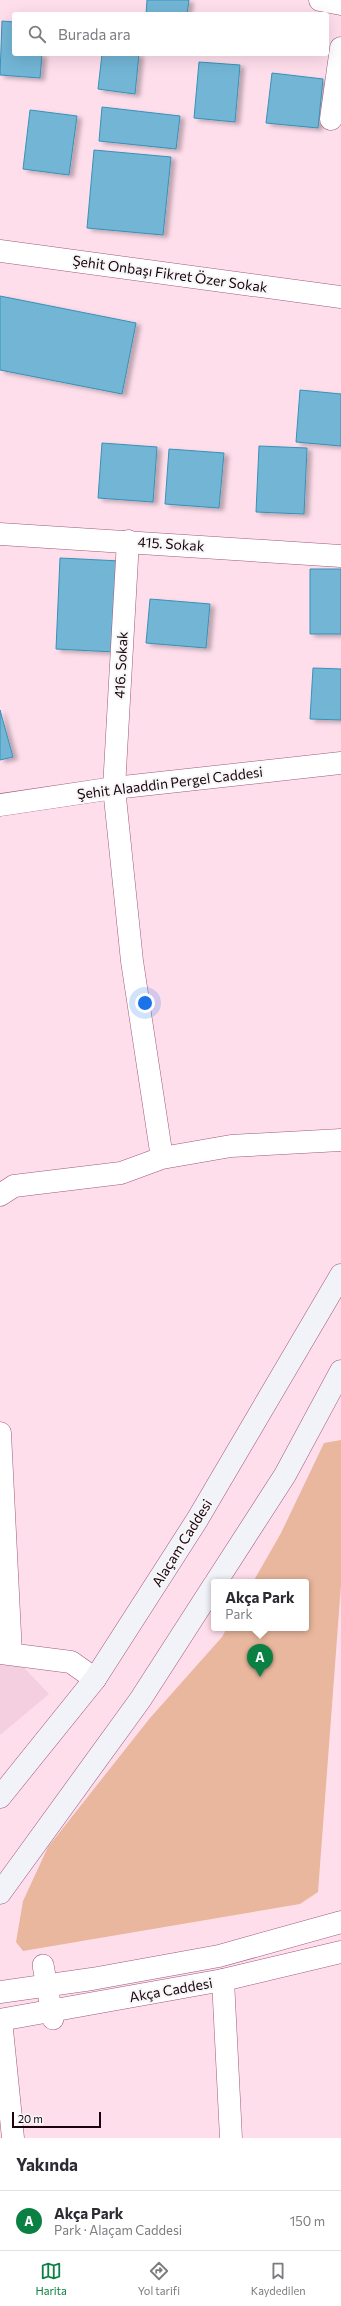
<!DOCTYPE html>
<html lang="tr">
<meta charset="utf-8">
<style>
body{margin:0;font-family:Commissioner,sans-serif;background:#f7f7f7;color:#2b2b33}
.scale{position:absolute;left:12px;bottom:10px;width:89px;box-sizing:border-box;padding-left:4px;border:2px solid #1a030f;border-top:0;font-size:11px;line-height:14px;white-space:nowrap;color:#1a030f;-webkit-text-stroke:3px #f6f6f6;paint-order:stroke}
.you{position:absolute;left:145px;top:1003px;width:14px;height:14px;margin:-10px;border:3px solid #fff;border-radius:50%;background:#1a73e8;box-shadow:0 0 0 6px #1a73e833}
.badge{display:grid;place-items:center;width:26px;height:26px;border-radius:50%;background:#0b8043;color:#fff;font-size:13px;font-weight:700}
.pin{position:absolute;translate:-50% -33px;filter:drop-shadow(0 1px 2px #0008)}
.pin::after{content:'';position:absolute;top:21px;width:14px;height:12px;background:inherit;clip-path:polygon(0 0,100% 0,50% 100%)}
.popup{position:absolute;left:211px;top:1579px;width:98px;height:52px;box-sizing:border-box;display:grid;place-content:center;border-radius:4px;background:#fff;filter:drop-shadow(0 1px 3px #0005);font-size:13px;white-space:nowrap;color:#7c7c81}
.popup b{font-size:15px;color:#2b2b33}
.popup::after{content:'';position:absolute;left:50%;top:100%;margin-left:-8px;border:8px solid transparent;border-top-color:#fff}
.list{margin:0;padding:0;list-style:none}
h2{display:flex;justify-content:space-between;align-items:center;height:52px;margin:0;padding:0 16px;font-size:17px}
h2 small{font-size:13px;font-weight:400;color:#7c7c81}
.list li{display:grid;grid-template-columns:26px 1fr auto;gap:12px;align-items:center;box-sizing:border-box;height:60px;padding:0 16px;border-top:1px solid #e1e1e2}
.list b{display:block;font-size:15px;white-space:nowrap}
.list p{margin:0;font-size:13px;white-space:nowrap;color:#7c7c81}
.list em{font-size:13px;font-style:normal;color:#7c7c81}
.icon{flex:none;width:22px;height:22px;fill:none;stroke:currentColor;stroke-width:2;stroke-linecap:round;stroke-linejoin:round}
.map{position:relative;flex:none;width:341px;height:2138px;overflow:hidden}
.search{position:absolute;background:#fff;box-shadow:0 4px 16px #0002;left:12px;right:12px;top:12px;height:44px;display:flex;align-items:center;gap:10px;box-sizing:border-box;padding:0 14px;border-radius:4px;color:#7c7c81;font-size:15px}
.sheet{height:112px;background:#fff}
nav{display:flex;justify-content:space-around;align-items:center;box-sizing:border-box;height:56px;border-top:1px solid #e1e1e2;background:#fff;font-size:11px;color:#7c7c81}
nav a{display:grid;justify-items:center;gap:2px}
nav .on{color:#0b8043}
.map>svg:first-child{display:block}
.built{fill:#f3cfdf}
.green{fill:#e8b79d}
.building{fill:#72b5d5;stroke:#3791b7;filter:url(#shadow)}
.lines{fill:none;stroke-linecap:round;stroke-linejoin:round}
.pedestrian-casing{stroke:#9f597c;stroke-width:22}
.minor-casing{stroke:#9f597c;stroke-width:23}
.tertiary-casing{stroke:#9f597c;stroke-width:23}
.secondary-casing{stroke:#9f597c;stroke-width:23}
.pedestrian{stroke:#fff;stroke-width:21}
.minor{stroke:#fff;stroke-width:22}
.tertiary{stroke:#fff;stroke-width:22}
.secondary{stroke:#f2f2f9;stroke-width:22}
.labels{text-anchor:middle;stroke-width:4;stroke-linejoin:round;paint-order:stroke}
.street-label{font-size:14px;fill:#1a030f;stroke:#f6f6f6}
</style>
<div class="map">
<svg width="341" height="2138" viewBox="0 0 341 2138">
<defs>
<filter id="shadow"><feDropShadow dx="4.5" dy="2.5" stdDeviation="2" flood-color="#0004"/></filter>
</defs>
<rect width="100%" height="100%" fill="#ffdeec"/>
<!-- built -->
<path class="built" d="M 0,1652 L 11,1654 L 49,1694 L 0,1735 Z"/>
<!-- green -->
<path class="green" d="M 341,1440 L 341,1585 L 318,1892 L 300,1904 L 23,1951 L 16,1942 L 23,1901 L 48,1847 L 150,1718 L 222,1637 L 227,1628 L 306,1628 L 306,1582 L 253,1582 L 281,1533 L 324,1443 Z"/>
<!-- building -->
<path class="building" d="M 147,0 L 189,0 L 187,14 L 146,14 Z
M 2,21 L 14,22 L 14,54 L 42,54 L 40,78 L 0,75 Z
M 102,54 L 139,54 L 135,94 L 98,89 Z
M 199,62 L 240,65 L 235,122 L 194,118 Z
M 272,73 L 323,79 L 318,128 L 266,123 Z
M 102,107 L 180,116 L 176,149 L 99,141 Z
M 30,110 L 77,116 L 69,175 L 23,169 Z
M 94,150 L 171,157 L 163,235 L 87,228 Z
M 0,296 L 136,323 L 122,394 L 0,370 Z
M 300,390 L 341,394 L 341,446 L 296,442 Z
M 102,443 L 157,447 L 153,502 L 98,498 Z
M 259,446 L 307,448 L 304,514 L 256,512 Z
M 169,449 L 224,453 L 219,508 L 165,504 Z
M 60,558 L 120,561 L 115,652 L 56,649 Z
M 310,569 L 341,569 L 341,634 L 310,634 Z
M 150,599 L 210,604 L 206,648 L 146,643 Z
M 313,668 L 341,669 L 341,720 L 310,719 Z
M 0,710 L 13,757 L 0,760 Z"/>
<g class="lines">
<defs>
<path id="pedestrian" d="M 43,1965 L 53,2019"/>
<path id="minor" d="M 320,0 L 341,4
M 331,119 L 341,48
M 0,251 L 341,297
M 162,1158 L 231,1146 L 341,1140
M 0,1195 L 14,1186 L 121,1173 L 162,1158 L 132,961 L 114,788 L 128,541
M 0,1433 L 11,1654
M 0,1653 L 71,1662 L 95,1679
M 223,1980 L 231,2138
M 1,2020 L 13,2138"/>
<path id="tertiary" d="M 0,534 L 341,556
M 0,805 L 114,788 L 341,763
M 0,1992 L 92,1979 L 219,1956 L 341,1922
M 0,2020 L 223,1980 L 341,1952"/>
<path id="secondary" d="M 216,1582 L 285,1475 L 341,1371
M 0,1797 L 95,1679 L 197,1520 L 341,1275
M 0,1893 L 140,1700 L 214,1585"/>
</defs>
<!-- pedestrian casing -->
<use href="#pedestrian" class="pedestrian-casing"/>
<!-- minor casing -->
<use href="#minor" class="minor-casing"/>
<!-- tertiary casing -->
<use href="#tertiary" class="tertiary-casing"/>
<!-- secondary casing -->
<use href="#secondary" class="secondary-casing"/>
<!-- pedestrian -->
<use href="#pedestrian" class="pedestrian"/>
<!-- minor -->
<use href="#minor" class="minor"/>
<!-- tertiary -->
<use href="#tertiary" class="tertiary"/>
<!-- secondary -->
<use href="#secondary" class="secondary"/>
</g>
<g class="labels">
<!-- street labels -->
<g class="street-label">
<text transform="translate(170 274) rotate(8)" y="5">Şehit Onbaşı Fikret Özer Sokak</text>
<text transform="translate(171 544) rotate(4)" y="5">415. Sokak</text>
<text transform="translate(121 665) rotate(-87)" y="5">416. Sokak</text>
<text transform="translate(170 783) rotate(-7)" y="5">Şehit Alaaddin Pergel Caddesi</text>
<text transform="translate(182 1543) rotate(-58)" y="5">Alaçam Caddesi</text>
<text transform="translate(171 1990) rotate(-10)" y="5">Akça Caddesi</text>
</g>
</g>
</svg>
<div class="scale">20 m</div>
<div class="you"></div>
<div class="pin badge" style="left:260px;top:1677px">A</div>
<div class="popup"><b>Akça Park</b>Park</div>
<div class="search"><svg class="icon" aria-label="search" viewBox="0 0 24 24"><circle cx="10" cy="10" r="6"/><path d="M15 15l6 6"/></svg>Burada ara</div>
</div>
<section class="sheet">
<h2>Yakında<small></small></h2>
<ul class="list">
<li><span class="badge">A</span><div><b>Akça Park</b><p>Park · Alaçam Caddesi</p></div><em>150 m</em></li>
</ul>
</section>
<nav>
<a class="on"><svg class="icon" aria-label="map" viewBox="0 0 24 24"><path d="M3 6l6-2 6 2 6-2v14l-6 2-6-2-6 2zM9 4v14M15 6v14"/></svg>Harita</a>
<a><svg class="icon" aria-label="directions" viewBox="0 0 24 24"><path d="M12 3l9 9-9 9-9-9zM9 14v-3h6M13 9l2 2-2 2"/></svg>Yol tarifi</a>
<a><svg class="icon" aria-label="saved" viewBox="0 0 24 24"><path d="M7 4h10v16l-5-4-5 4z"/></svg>Kaydedilen</a>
</nav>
